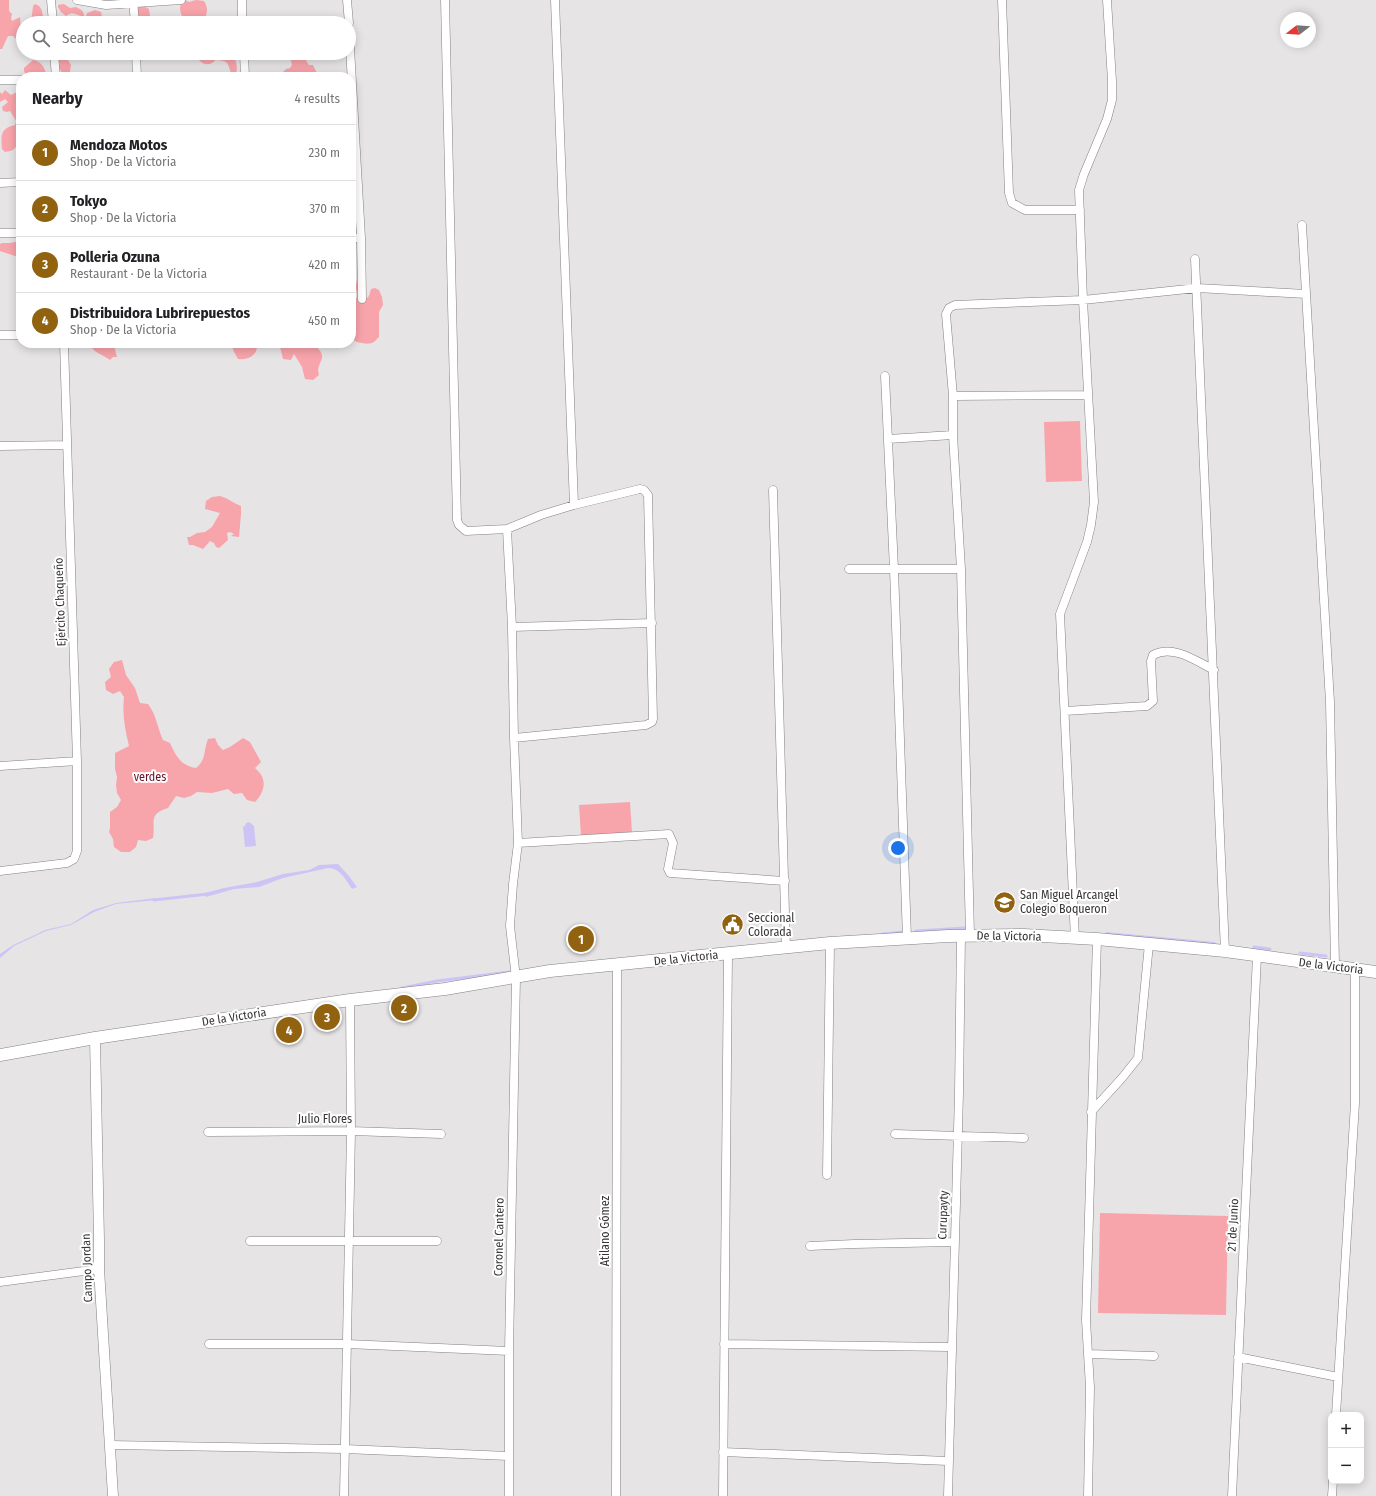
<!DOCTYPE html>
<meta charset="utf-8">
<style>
body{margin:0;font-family:"Fira Sans Condensed",sans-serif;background:#f6f6f6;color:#202124}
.controls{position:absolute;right:12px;bottom:12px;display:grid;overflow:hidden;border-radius:8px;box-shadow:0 2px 10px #0003}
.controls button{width:36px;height:36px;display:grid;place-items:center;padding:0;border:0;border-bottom:1px solid #e0e0e0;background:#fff;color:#202124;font:20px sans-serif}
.compass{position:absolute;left:1280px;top:12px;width:36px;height:36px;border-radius:50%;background:#fff;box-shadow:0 2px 10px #0003;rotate:253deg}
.you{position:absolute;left:898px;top:848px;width:14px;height:14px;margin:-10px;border:3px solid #fff;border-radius:50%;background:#1a73e8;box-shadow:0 0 0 6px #1a73e833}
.badge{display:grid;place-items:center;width:26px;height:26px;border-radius:50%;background:#91620f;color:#fff;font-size:13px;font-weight:700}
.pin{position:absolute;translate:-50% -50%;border:2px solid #fff;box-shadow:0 1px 4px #0006}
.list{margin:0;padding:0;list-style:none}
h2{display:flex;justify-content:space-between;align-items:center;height:52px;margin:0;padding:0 16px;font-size:17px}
h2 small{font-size:13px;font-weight:400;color:#757577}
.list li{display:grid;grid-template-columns:26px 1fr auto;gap:12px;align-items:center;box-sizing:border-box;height:56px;padding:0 16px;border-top:1px solid #e0e0e0}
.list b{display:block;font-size:15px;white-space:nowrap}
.list p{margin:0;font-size:13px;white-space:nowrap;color:#757577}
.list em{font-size:13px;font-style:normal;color:#757577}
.icon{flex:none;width:22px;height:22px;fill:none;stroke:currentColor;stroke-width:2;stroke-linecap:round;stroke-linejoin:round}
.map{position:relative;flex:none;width:1376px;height:1496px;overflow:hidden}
.search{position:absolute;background:#fff;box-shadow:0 2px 10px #0003;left:16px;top:16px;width:340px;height:44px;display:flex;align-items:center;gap:10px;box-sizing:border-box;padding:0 14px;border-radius:22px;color:#757577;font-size:15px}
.panel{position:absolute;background:#fff;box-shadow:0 2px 10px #0003;left:16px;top:72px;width:340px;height:276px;border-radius:16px}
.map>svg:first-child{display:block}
.green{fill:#f8a4ab}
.water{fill:#cdc4f6}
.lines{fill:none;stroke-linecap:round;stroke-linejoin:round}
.stream{stroke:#cdc4f6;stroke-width:3}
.minor-casing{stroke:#838082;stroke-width:9}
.tertiary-casing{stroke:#838082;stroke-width:11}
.secondary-casing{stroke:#838082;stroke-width:13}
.minor{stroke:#fff;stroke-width:8}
.tertiary{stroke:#fff;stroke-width:10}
.secondary{stroke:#fff;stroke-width:12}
.labels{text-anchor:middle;stroke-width:4;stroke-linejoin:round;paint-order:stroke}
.street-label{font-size:12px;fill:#383738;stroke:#fff}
.park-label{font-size:12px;fill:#681326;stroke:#fff}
.poi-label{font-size:12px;fill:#383738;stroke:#fff;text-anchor:start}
</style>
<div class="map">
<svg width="1376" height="1496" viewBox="0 0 1376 1496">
<rect width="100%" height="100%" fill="#e7e4e6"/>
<!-- green -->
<path class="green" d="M 0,0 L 9,0 L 9,11 L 12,14 L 11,18 L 12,21 L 20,17 C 21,25 20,34 18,41 L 13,36 L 8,36 L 2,49 L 0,49 Z
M 185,0 L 189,2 L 196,0 L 204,1 C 208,7 208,13 204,19 C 195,19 190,22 182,16 C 179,9 179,4 185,0 Z
M 35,4 C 44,7 42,15 44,23 L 31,23 L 33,6 Z
M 64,4 L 70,8 L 76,7 C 80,9 85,11 84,17 C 77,15 72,10 66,16 L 61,12 L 58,7 L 58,5 Z
M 142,5 L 149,9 L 151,23 L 139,23 L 135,8 Z
M 95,10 L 101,12 L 103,23 L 84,23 L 87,13 Z
M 54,53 L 75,53 L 70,53 L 69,59 L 65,57 L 63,54 L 61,54 L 62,60 L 68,60 L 71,65 L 70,71 L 70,77 L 64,77 L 59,67 L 60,63 L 58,62 Z
M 194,53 L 216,53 L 217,58 C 209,70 199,63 194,53 Z
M 220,53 L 234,53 L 237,67 L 236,75 L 232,75 C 227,65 231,61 217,60 Z
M 295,53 L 301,58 L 305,59 L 309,65 L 313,65 L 318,75 L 316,77 L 284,77 L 283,72 L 286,69 L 290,68 L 292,65 L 290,57 L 292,54 Z
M 33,60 C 40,61 44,66 46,73 L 42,77 L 27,77 L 24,71 L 24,68 Z
M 5,90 L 11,95 L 21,90 C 21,97 21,105 19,112 C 18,123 25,140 14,149 C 12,151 8,151 5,152 L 2,149 C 1,136 0,128 15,125 L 16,121 L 10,111 L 7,112 L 3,111 L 2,107 L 8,102 L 5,99 L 0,102 L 0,92 L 2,94 Z
M 21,241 L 21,258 L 0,251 L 0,244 L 2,243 L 10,243 Z
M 351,260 L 354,261 L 353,277 L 356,280 L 358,287 L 357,291 L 353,292 L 359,302 L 363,302 L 369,296 L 371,289 L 375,288 L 379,290 L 382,297 L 383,305 L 379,312 L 379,337 C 377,339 376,340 374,342 C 368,346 356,342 351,339 Z
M 89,343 L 115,343 L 114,346 L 117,357 L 113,357 L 110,360 C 102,354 93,353 89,343 Z
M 231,343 L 252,343 L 257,348 C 255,357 247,360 238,359 L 234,352 Z
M 279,343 L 312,343 C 333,359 314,361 319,375 L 313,380 L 305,379 L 302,367 L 294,354 L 291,360 L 283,359 Z
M 1080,421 L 1082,481 L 1046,482 L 1044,422 Z
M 220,496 C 228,498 233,503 241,506 L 241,514 L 239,537 L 231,536 L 234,534 L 230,532 L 227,533 L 228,540 L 219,548 L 216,547 L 214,543 L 210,541 L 203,549 L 193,545 L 189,545 L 187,537 L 190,537 L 197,533 L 205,532 L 212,527 L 220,513 L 205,509 L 206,501 L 212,497 Z
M 122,660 L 126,675 L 135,688 L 140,703 L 148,704 C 157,716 157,727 163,740 L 170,743 C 176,756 181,766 196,768 C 207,759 203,751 208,739 L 215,738 L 218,745 L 223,750 L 230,747 L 243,738 L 250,742 L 261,762 L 255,768 C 268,779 265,791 255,802 L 247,800 L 242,793 L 234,794 L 228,789 L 212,793 L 197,792 L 191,796 L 184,798 L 176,796 L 168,808 C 147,814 156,823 153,838 L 146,841 L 138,840 L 136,847 L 130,852 L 121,852 L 114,847 L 113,839 L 109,832 L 110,828 L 110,812 L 117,807 L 121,800 L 117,793 L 116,785 L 117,777 L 115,769 L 115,753 L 129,746 C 125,730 122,714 124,697 L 120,691 L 113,694 L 106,690 L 105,682 L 111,677 L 109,669 L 114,662 Z
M 630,802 L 632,833 L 581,836 L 579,805 Z
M 1100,1213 L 1228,1216 L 1226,1315 L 1098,1313 Z"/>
<!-- water -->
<path class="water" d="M 249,822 L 254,826 L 256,846 L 245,847 L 243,827 L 245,826 L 246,823 Z
M 338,864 L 349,876 L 357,887 L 352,889 C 346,880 340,868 328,868 L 283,878 L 259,887 L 234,889 L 206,897 L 205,893 L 224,888 L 257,882 L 283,874 L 309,870 L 319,865 Z
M 156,898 L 156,900 L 116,904 L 94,912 L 71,925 L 46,931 L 14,946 L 0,958 L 0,954 L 13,945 L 37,934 L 45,930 L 71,924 L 93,910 L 116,903 Z
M 1106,932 L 1215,942 L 1216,944 L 1105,934 Z"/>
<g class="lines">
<!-- stream -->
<path class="stream" d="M 154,900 L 208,894
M 916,931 L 964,928
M 883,934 L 903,932
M 1254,947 L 1270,949
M 1300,953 L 1326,956
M 402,988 L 437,981 L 509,972"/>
<defs>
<path id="minor" d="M 51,0 L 53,23
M 77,0 L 106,5 L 181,0
M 133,0 L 135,23
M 242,0 L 242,23
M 347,0 L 349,23
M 445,0 L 457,520 L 459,525 L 466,531 L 507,529 L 541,515 L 574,505 L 640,489 L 644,490 L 648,495 L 653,719 L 652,722 L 646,725 L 514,738
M 555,0 L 574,505
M 1002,0 L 1009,193 L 1012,203 L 1025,210 L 1080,210
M 349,31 L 361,238 L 362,299
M 54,53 L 56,77
M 136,53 L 137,77
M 244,53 L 245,77
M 0,80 L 21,80
M 0,183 L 21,182
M 1302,225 L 1330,702 L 1335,965
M 0,233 L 21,233
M 351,238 L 361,238
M 1195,259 L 1225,951
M 0,335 L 21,335
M 885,376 L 894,569 L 907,938
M 953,396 L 1088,395
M 888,439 L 953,435
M 0,446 L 67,445
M 773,490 L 786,948
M 507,529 L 512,627 L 514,738 L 518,843 L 513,884 L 510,926 L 516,978 L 509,1351 L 509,1496
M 849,569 L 961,569
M 512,627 L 652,623
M 1065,711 L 1147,706 L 1153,701 L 1151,661 L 1153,655 C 1173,644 1196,661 1214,670
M 0,766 L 77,761
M 518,843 L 669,834 L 673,843 L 668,869 L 670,873 L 785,881
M 0,871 L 67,863 L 74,859 L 77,851 L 77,761 L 64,343
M 970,935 L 961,569 L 953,435 L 953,396 L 946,314 L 949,308 L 955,305 L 1083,300 L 1197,288 L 1306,294
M 1075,939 L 1060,614 L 1087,542 L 1091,525 L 1094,502 L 1083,300 L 1079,190 L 1084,174 L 1107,119 L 1112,100 L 1112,81 L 1107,0
M 1091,1112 L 1122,1078 L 1138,1058 L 1149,944
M 208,1132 L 351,1131 L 441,1134
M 895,1134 L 1024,1138
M 827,1175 L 830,943
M 250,1241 L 437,1241
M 810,1246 L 854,1244 L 954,1242
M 0,1282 L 99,1269
M 209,1344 L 347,1344 L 509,1351
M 724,1344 L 951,1347
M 1088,1354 L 1154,1356
M 1238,1357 L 1338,1377
M 1336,1415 L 1355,1103 L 1355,968
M 110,1445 L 345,1449 L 508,1456
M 723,1452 L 948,1461
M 344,1496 L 351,1131 L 350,1000
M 616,1496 L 617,965
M 723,1496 L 728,954
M 948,1496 L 959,1093 L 961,935
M 1088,1496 L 1090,1387 L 1086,1320 L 1097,939
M 1232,1496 L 1257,956
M 1332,1496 L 1333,1481"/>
<path id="tertiary" d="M 95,1038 L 99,1240 L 99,1269 L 113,1496"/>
<path id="secondary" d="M 0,1055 L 95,1038 L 350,1000 L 445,989 L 550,971 L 830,943 L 948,936 L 1024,935 L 1097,939 L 1225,951 L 1376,972"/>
</defs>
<!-- minor casing -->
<use href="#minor" class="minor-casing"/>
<!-- tertiary casing -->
<use href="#tertiary" class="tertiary-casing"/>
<!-- secondary casing -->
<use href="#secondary" class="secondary-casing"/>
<!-- minor -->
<use href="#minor" class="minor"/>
<!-- tertiary -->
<use href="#tertiary" class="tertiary"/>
<!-- secondary -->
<use href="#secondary" class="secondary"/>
</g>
<!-- icons -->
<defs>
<symbol id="university-disc" viewBox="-11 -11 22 22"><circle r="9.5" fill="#91620f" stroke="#fff"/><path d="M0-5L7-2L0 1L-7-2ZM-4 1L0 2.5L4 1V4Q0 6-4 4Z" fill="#fff"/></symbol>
<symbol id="civic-disc" viewBox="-11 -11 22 22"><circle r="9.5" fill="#91620f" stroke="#fff"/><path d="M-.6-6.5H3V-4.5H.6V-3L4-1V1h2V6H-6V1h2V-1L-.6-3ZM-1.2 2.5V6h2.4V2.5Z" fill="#fff"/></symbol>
</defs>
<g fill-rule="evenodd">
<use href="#university-disc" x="992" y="890" width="25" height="25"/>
<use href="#civic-disc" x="720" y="912" width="25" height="25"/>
</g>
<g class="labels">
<!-- street labels -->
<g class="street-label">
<text transform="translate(60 602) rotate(-92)" y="4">Ejército Chaqueño</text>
<text transform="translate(1009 936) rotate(1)" y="4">De la Victoria</text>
<text transform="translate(686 958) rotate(-6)" y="4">De la Victoria</text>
<text transform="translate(1331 966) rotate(7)" y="4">De la Victoria</text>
<text transform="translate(234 1017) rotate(-9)" y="4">De la Victoria</text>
<text x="325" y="1123">Julio Flores</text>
<text transform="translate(943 1215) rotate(-88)" y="4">Curupayty</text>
<text transform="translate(1233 1225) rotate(-87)" y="4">21 de Junio</text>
<text transform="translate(605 1231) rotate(-90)" y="4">Atilano Gómez</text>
<text transform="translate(499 1237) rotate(-89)" y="4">Coronel Cantero</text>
<text transform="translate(87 1268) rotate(-92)" y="4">Campo Jordan</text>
</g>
<!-- park labels -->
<g class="park-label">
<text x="150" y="781">verdes</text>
</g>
<!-- poi labels -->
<g class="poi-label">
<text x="1020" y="899">San Miguel Arcangel<tspan x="1020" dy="14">Colegio Boqueron</tspan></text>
<text x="748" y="922">Seccional<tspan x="748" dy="14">Colorada</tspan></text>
</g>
</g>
</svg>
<div class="controls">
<button>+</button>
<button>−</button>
</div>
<svg class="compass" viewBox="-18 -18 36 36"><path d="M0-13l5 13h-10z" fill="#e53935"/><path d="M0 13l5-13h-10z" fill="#757577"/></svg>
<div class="you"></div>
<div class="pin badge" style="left:581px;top:939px">1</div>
<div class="pin badge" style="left:404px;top:1008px">2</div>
<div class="pin badge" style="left:327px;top:1017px">3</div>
<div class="pin badge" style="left:289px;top:1030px">4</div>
<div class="search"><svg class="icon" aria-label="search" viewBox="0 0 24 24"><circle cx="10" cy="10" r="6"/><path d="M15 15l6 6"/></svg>Search here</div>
<section class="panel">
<h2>Nearby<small>4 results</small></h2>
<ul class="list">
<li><span class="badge">1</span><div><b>Mendoza Motos</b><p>Shop · De la Victoria</p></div><em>230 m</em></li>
<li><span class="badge">2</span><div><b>Tokyo</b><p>Shop · De la Victoria</p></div><em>370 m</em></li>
<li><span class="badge">3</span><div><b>Polleria Ozuna</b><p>Restaurant · De la Victoria</p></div><em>420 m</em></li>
<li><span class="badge">4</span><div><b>Distribuidora Lubrirepuestos</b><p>Shop · De la Victoria</p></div><em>450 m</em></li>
</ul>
</section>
</div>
